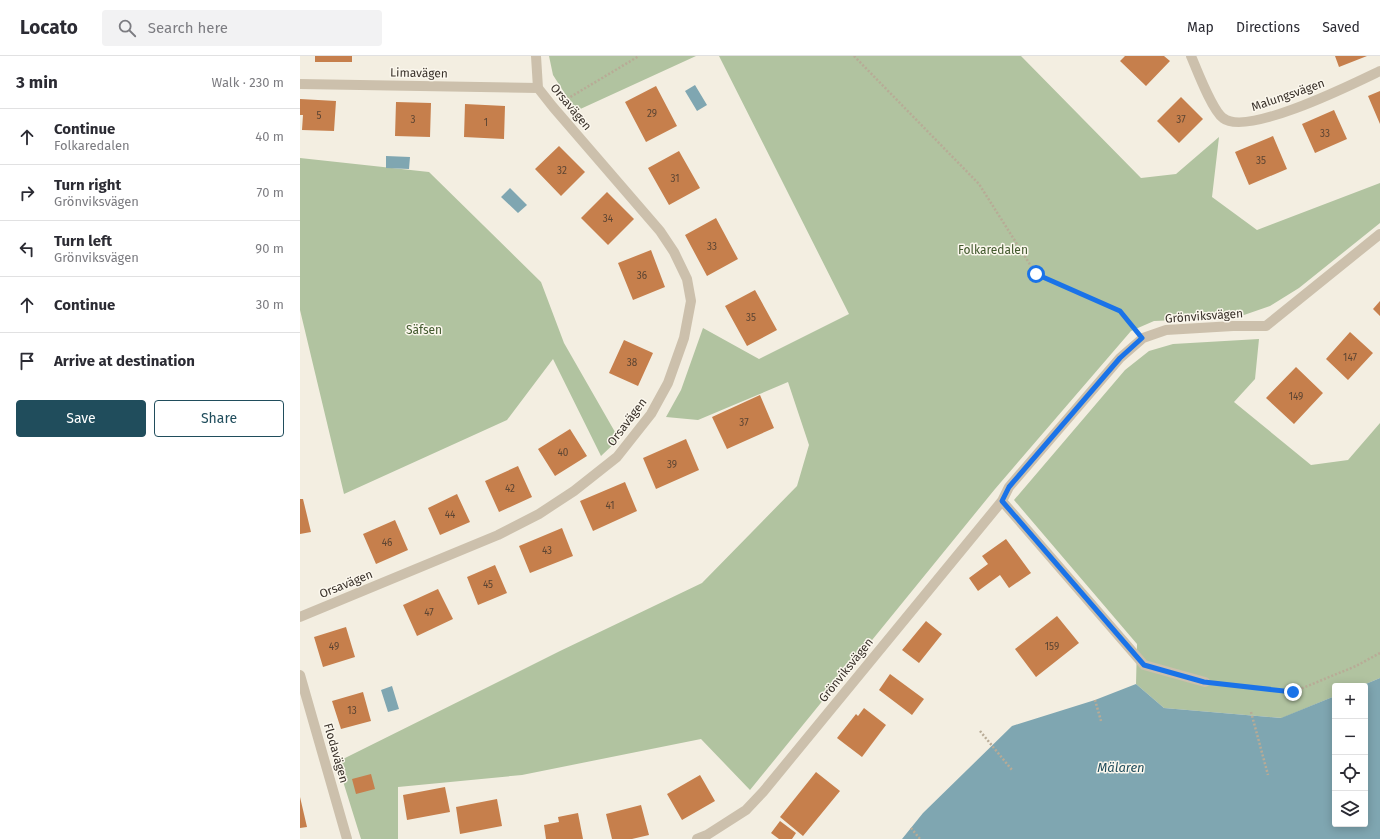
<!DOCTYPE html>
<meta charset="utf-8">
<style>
body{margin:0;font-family:"Fira Sans",sans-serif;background:#f2f2f3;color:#2b2b33}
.controls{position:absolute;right:12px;bottom:12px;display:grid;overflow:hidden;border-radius:4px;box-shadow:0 2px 10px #0003}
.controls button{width:36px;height:36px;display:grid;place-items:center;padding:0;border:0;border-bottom:1px solid #e1e1e2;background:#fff;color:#2b2b33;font:20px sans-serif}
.stop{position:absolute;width:12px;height:12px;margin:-9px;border:3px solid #1a73e8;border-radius:50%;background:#fff}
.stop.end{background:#1a73e8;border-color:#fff;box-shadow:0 1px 4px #0008}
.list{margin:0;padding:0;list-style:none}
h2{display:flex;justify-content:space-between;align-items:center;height:52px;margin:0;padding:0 16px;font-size:17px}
h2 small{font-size:13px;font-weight:400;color:#7c7c81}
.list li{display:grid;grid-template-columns:26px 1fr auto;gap:12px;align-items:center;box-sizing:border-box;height:56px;padding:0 16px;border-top:1px solid #e1e1e2}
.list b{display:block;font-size:15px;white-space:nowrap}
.list p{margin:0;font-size:13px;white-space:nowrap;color:#7c7c81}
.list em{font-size:13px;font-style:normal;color:#7c7c81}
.actions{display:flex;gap:8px;padding:12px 16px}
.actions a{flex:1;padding:9px 0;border:1px solid #204d5c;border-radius:4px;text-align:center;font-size:14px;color:#204d5c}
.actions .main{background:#204d5c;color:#fff}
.icon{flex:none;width:22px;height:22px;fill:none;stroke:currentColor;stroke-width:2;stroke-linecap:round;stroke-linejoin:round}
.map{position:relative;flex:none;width:1080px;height:783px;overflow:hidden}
header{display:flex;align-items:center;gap:24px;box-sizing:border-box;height:56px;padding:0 20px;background:#fff;border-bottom:1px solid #e1e1e2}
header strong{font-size:19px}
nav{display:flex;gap:22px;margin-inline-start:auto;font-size:14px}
.search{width:280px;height:36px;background:#f2f2f3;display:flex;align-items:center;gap:10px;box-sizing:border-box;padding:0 14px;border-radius:4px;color:#7c7c81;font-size:15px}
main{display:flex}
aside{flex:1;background:#fff}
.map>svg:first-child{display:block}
.green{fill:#b1c3a0}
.water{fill:#7fa6b1}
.building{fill:#c67f4c}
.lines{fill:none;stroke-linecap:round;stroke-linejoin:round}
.path{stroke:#b8ab96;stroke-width:2.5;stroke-dasharray:2 2;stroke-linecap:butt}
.minor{stroke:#ccc0ac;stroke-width:10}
.route{stroke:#1a73e8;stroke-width:5}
.labels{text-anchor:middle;stroke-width:3;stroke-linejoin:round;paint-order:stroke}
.number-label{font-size:10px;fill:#5d4533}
.street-label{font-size:12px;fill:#3a322b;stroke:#fbf7ed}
.park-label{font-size:12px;fill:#42592e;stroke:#fbf7ed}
.water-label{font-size:13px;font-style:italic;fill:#204d5c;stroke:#fbf7ed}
</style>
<header>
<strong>Locato</strong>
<div class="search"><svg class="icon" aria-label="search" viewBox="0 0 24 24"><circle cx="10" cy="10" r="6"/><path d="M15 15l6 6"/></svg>Search here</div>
<nav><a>Map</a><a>Directions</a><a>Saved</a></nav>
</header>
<main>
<aside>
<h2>3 min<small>Walk · 230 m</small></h2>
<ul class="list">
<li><svg class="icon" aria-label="ahead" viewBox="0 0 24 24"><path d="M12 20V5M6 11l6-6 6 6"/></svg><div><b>Continue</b><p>Folkaredalen</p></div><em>40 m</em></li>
<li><svg class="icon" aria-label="right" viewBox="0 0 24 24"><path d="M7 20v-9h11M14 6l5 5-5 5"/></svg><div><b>Turn right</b><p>Grönviksvägen</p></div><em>70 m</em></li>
<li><svg class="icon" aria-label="left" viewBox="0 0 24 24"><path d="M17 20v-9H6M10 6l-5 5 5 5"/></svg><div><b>Turn left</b><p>Grönviksvägen</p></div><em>90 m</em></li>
<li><svg class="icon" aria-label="ahead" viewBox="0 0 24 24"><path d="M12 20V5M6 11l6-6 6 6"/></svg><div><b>Continue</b></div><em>30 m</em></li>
<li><svg class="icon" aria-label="arrive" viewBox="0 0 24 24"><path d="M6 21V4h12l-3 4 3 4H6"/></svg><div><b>Arrive at destination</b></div></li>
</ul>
<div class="actions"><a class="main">Save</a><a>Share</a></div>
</aside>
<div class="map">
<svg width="1080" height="783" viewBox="0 0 1080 783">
<rect width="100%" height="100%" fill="#f3eee1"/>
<!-- green -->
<path class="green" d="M 249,0 L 396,0 L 276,55 L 253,19 Z
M 419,0 L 721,0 L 841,122 L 876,118 L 919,81 L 912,141 L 957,174 L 1080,127 L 1080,167 L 999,232 L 970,250 L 944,259 L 928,262 L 854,265 L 831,275 L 695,433 L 450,734 L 401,683 L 222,719 L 98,731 L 98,783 L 61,783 L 37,706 L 260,595 L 402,527 L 497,430 L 509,389 L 488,326 L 398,364 L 366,361 L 381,334 L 403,272 L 459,303 L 549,258 Z
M 0,102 L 129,116 L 241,226 L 264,287 L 319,383 L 301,400 L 253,303 L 207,364 L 44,438 L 0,254 Z
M 959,283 L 955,323 L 934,346 L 1011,409 L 1048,404 L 1080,367 L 1080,622 L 1061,630 L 1035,630 L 1035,640 L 982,662 L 864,652 L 836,628 L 837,588 L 714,444 L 825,314 L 849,295 L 873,288 Z"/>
<!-- water -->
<path class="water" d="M 395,29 L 407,49 L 397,55 L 385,35 Z
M 86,100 L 110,101 L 109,113 L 86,112 Z
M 210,132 L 227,149 L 218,157 L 201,141 Z
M 1080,622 L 1080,783 L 602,783 L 623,757 L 712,670 L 795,644 L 836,628 L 864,652 L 981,662 L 1035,640 L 1035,768 L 1065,768 L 1065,630 L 1061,630 Z
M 92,630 L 99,653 L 88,656 L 81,634 Z"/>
<!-- building -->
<path class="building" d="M 15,0 L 52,0 L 52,6 L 15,6 Z
M 825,0 L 864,0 L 870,5 L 846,30 L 820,5 Z
M 1035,0 L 1067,0 L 1039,11 Z
M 356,30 L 377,70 L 346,86 L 325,46 Z
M 1080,35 L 1080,68 L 1068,40 Z
M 881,41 L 903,63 L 879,87 L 857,65 Z
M 0,43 L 36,45 L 34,75 L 2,74 L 3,59 L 0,59 Z
M 96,46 L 131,47 L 130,81 L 95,80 Z
M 165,48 L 205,50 L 204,83 L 164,81 Z
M 1034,54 L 1047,83 L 1015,97 L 1002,68 Z
M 973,80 L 987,113 L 949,129 L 935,96 Z
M 259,90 L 285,116 L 261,140 L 235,113 Z
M 379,95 L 400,132 L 369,149 L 348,112 Z
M 307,136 L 334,163 L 308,189 L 281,162 Z
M 416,162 L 438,203 L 407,220 L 385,179 Z
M 351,194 L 365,231 L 333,244 L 318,207 Z
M 455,234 L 477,274 L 447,290 L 425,250 Z
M 1080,245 L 1080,260 L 1073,253 Z
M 1050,276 L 1073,297 L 1048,324 L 1026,303 Z
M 324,284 L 353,297 L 338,330 L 309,317 Z
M 996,311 L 1023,337 L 994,368 L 966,342 Z
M 460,339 L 474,372 L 427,393 L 412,361 Z
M 270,373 L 287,400 L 255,420 L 238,393 Z
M 386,383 L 399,414 L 356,433 L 343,402 Z
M 218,410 L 232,441 L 199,456 L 185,425 Z
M 325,426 L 337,455 L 293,475 L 280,445 Z
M 157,438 L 170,466 L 140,479 L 128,452 Z
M 0,443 L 3,443 L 11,476 L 0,478 Z
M 95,464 L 108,494 L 76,508 L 63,478 Z
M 262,472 L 273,500 L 230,517 L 219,490 Z
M 706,483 L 731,517 L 709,532 L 700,519 L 678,535 L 669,522 L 688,508 L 682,500 Z
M 195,509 L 207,537 L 178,549 L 167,521 Z
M 138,533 L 153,563 L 117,580 L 103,549 Z
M 757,560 L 779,587 L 736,621 L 715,593 Z
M 626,565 L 642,578 L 619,607 L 602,594 Z
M 46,571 L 55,601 L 23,611 L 14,581 Z
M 590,618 L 624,643 L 612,659 L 579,634 Z
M 63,636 L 71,665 L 41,673 L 32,645 Z
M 564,652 L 586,669 L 562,701 L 537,682 L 556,658 L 558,660 Z
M 516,716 L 540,735 L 503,780 L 480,761 Z
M 71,718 L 75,733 L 56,738 L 52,723 Z
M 400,719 L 415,745 L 382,764 L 367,738 Z
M 145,731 L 150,756 L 107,764 L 103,739 Z
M 0,741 L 7,771 L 0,772 Z
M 197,743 L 202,770 L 160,778 L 156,751 Z
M 341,749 L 349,779 L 332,783 L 312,783 L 306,758 Z
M 278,757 L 283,783 L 246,783 L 244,769 L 259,766 L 258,761 Z
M 480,765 L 496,777 L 492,783 L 479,783 L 471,777 Z"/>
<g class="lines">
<!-- path -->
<path class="path" d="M 554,0 L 679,128 L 736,218 L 820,255 L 833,271
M 267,43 L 339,0
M 919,627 L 993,636 L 1056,610 L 1080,597
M 795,644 L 801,665
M 951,656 L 968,719
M 680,675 L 712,714
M 611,772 L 620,783"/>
<!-- minor -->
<path class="minor" d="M 891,0 C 897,14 912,54 923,62 C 947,81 1053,28 1080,15
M 0,28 L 238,32
M 702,445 L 844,609 L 905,626
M 0,561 L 198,479 L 239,458 L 274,435 L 317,401 L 351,358 L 368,327 L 384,282 L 391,245 L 387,223 L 374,196 L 360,175 L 253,51 L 238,32 L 236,0
M 0,619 L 47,783
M 397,783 L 407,779 L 446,754 L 463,736 L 702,445 L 709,431 L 820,302 L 843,282 L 866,274 L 933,270 L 966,270 L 1080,178"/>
</g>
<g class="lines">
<!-- route -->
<path class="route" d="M 736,218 L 820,255 L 842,282 L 820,302 L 709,431 L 702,445 L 844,609 L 904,626 L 993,636"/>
</g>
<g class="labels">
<!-- number labels -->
<g class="number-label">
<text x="352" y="61">29</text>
<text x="19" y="63">5</text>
<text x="113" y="67">3</text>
<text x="881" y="67">37</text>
<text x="186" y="70">1</text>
<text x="1025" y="81">33</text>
<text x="961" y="108">35</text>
<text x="262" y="118">32</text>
<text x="375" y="126">31</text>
<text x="308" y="166">34</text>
<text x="412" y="194">33</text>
<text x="342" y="223">36</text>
<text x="451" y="265">35</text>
<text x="1050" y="305">147</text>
<text x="332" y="310">38</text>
<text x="996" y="344">149</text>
<text x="444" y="370">37</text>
<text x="263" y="400">40</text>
<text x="372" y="412">39</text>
<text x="210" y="436">42</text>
<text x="310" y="453">41</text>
<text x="150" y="462">44</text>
<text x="87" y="490">46</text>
<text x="247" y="498">43</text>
<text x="188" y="532">45</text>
<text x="129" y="560">47</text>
<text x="34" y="594">49</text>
<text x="752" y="594">159</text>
<text x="52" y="658">13</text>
</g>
<!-- street labels -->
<g class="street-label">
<text transform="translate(119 17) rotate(1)" y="4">Limavägen</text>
<text transform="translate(988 39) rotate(-19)" y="4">Malungsvägen</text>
<text transform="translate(271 51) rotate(50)" y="4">Orsavägen</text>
<text transform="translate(904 260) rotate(-4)" y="4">Grönviksvägen</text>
<text transform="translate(327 366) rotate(-53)" y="4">Orsavägen</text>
<text transform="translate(46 528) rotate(-22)" y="4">Orsavägen</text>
<text transform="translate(546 614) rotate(-51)" y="4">Grönviksvägen</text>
<text transform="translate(36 697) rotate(74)" y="4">Flodavägen</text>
</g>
<!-- park labels -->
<g class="park-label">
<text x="693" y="198">Folkaredalen</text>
<text x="124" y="278">Säfsen</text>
</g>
<!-- water labels -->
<g class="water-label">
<text x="821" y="716">Mälaren</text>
</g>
</g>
</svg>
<div class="controls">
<button>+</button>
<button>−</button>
<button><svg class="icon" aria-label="locate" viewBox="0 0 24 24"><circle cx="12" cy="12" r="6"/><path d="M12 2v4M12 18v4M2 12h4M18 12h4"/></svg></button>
<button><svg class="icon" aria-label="layers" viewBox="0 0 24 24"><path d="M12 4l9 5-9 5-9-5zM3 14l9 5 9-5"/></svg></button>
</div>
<div class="stop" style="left:736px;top:218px"></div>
<div class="stop end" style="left:993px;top:636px"></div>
</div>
</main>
